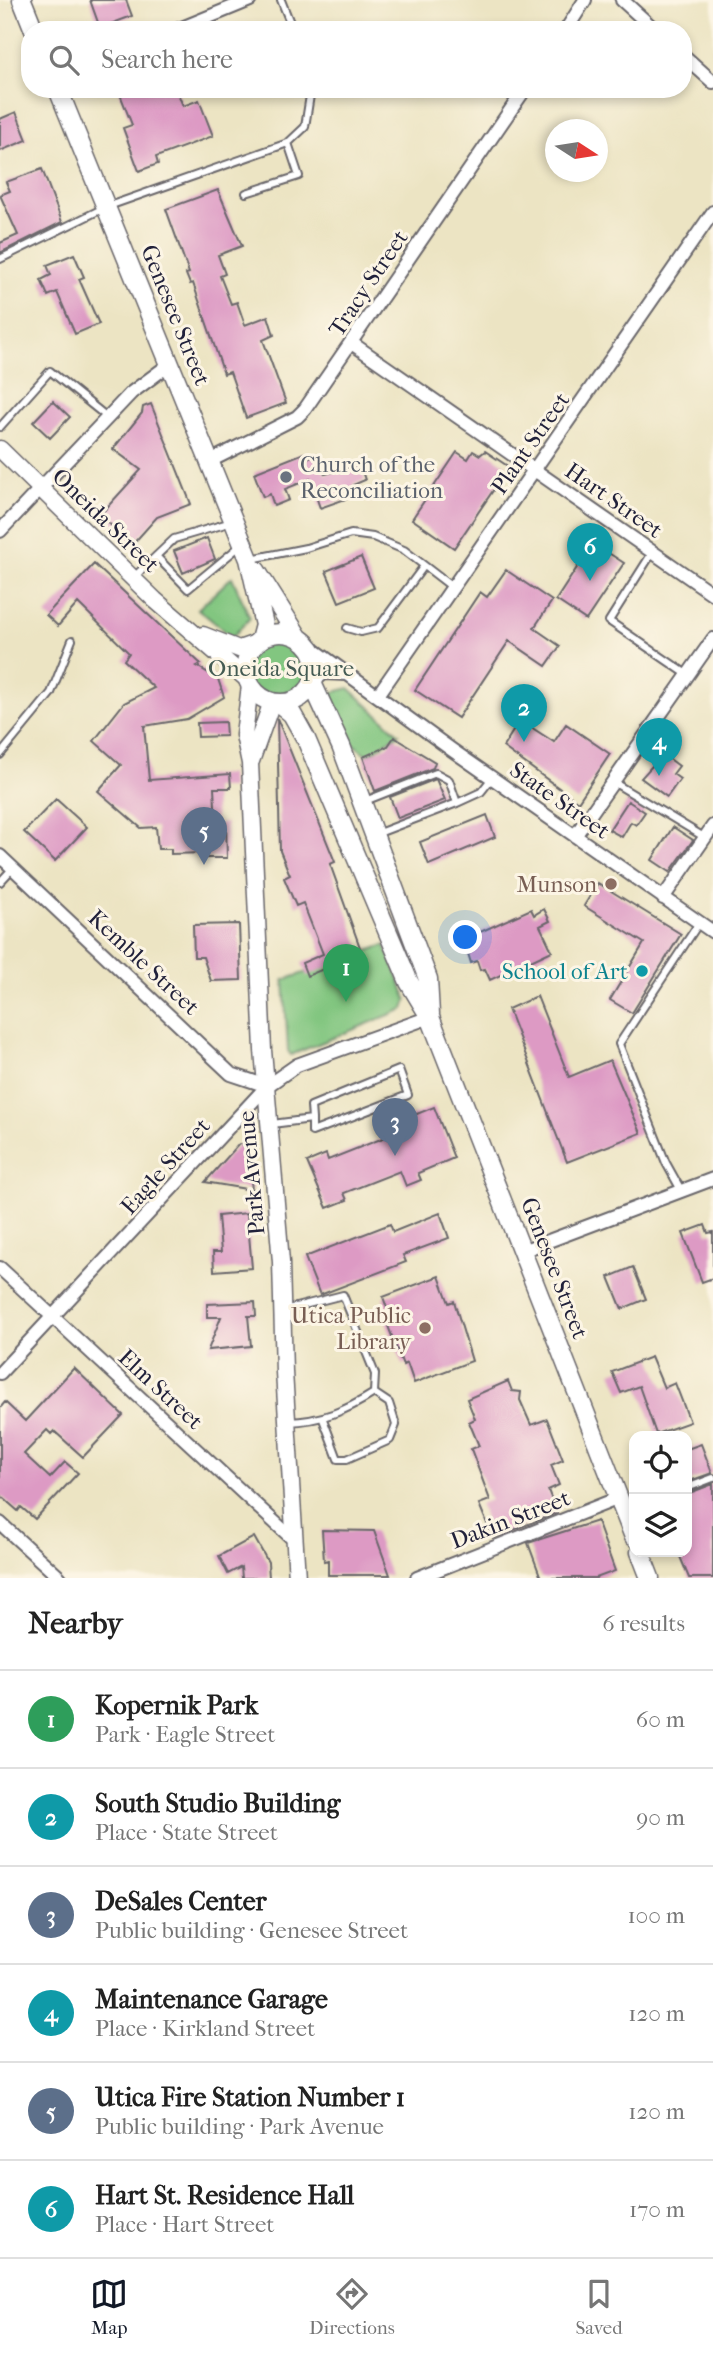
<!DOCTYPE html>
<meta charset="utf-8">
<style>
body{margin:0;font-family:"IM FELL French Canon",serif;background:#f6f6f6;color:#222}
.controls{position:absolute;right:21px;bottom:21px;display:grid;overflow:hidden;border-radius:14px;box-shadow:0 4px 10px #0003}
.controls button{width:63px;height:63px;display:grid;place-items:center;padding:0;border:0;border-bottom:2px solid #e0e0e0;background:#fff;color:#222;font:35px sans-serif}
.compass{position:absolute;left:545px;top:119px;width:63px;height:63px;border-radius:50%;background:#fff;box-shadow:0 4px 10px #0003;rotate:102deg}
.you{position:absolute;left:466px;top:938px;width:24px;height:24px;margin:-18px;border:5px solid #fff;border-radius:50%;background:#1a73e8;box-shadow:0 0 0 10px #1a73e833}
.badge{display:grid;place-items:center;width:46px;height:46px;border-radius:50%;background:#111827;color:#fff;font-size:23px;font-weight:700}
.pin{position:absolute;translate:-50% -58px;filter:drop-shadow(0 2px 4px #0008)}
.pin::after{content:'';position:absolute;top:37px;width:24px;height:21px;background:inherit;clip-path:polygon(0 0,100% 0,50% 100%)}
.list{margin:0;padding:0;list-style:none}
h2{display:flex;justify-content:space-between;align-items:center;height:91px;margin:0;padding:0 28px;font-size:30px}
h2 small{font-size:23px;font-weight:400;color:#767676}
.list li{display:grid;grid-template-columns:46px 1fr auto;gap:21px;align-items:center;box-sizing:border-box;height:98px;padding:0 28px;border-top:2px solid #e0e0e0}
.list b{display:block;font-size:26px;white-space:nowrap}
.list p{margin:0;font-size:23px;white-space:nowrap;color:#767676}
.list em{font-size:23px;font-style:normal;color:#767676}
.icon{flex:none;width:38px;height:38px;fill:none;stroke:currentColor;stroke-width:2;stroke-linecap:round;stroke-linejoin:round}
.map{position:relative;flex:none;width:713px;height:1578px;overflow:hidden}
.search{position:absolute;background:#fff;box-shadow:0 4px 10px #0003;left:21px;right:21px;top:21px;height:77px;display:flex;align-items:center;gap:18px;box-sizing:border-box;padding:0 24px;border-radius:28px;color:#767676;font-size:26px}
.sheet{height:679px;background:#fff}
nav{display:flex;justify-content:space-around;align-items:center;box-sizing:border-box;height:98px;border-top:2px solid #e0e0e0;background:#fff;font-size:19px;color:#767676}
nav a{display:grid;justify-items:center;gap:4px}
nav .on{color:#111827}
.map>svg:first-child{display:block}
.green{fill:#82c680;stroke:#52745e;stroke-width:2}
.building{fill:#dd9ac4}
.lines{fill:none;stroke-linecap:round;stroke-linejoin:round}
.service-casing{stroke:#69666b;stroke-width:10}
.minor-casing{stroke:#69666b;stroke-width:16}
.tertiary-casing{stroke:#69666b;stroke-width:19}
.secondary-casing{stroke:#69666b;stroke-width:21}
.service{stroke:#fff;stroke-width:6}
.minor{stroke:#fff;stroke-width:12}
.tertiary{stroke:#fff;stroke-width:16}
.secondary{stroke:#fff;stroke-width:18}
.worship-dot{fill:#6b7280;stroke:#fcf5e5;stroke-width:2.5}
.education-dot{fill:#8d6e63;stroke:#fcf5e5;stroke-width:2.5}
.culture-dot{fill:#0f9aa8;stroke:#fcf5e5;stroke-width:2.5}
.labels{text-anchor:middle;stroke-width:6;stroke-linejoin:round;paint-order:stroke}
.street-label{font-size:23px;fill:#22223b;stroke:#fcf5e5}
.worship-label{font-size:23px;fill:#5b616d;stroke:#fcf5e5;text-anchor:start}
.park-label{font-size:23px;fill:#445b53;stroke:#fcf5e5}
.education-label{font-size:23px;fill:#785e54;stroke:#fcf5e5;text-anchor:end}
.culture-label{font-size:23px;fill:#0d838f;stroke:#fcf5e5;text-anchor:end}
</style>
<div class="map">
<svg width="713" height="1578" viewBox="0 0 713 1578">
<rect width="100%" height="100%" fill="#fcf5e5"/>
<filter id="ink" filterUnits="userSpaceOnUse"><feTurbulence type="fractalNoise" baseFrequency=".0143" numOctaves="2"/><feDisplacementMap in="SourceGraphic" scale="14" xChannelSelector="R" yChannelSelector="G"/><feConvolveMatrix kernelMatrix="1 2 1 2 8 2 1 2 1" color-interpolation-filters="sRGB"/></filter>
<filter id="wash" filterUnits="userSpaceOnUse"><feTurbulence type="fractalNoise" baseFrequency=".00686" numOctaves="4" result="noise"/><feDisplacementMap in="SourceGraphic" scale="28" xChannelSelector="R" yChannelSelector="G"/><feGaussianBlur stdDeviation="1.57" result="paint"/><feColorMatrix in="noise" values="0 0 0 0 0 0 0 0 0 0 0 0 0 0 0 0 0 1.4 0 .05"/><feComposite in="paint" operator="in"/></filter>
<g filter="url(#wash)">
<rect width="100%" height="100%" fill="#ece4c3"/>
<!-- green -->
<path class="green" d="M 232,577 L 250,618 L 232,637 L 198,609 Z
M246 669a35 35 0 1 1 70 0a35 35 0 1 1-70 0Z
M 349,688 L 399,734 L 368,755 C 351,746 327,714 331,693 Z
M 385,945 L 407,1000 L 404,1009 L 291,1055 L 288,1051 L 284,980 Z"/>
<g id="blocks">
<!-- building -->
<path class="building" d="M 90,0 L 126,0 L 132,16 L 100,28 Z
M 118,89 L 176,89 L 183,106 L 199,100 L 213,136 L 156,157 L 158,164 L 139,171 L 123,128 L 132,125 Z
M 16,112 L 27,140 L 0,151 L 0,119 Z
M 42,169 L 62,222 L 0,253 L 0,243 L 18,235 L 0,195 L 10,191 L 6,182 Z
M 218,190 L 242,246 L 218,255 L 225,274 L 220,276 L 231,304 L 237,302 L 245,325 L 268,316 L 274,335 L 263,340 L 286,403 L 246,418 L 230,372 L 224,374 L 193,283 L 190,284 L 186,274 L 189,273 L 166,209 Z
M 74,254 L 84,277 L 79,279 L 99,324 L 75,334 L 57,292 L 48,296 L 41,280 L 51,275 L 47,265 Z
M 53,401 L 70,417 L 50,438 L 33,422 Z
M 151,404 L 191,504 L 157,517 L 132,545 L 100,515 L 141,470 L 113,449 L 142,413 L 143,407 Z
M 473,451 L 480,455 L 485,451 L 509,467 L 454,548 L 412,519 L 457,452 L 468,459 Z
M 304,453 L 307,458 L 317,454 L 325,474 L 360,465 L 365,480 L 353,485 L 357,495 L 320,508 L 310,479 L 285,489 L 289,500 L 274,506 L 270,494 L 263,497 L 254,473 Z
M 207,538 L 215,559 L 183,573 L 174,551 Z
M 593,543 L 624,563 L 586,620 L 556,600 Z
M 361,557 L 374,588 L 339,602 L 326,571 Z
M 94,564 L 201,664 L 197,666 L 218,679 L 224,697 L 187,719 L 144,726 L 149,780 L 230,774 L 231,788 L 214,788 L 216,824 L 226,823 L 227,858 L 204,858 L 204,853 L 171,854 L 171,849 L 158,849 L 156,827 L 141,828 L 98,791 L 121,765 L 94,741 L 124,703 L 154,688 L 124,660 L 129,653 L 78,603 L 58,626 L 46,615 Z
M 506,570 L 552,601 L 534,628 L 560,646 L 546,666 L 509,641 L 458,718 L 415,690 L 480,592 L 487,597 Z
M 277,718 L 335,862 L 330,864 L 362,953 L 307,976 L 302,963 L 323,954 L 303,903 L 296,906 L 284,878 L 290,875 L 280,851 Z
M 520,720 L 554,742 L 566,724 L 610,754 L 578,802 L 503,747 Z
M 225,722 L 226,736 L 198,737 L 197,723 Z
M 394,737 L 435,762 L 433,768 L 375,791 L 363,757 L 388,746 Z
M 663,754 L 679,766 L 673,774 L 680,779 L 667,797 L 641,778 Z
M 436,779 L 445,800 L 398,818 L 390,797 Z
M 56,799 L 87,827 L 55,861 L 24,832 Z
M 628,801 L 645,812 L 636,825 L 631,822 L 622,837 L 609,830 Z
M 487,815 L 495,837 L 429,865 L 420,842 Z
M 673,827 L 693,840 L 670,872 L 652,860 Z
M 598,883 L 681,934 L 632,1013 L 610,1000 L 644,943 L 584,906 Z
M 531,909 L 534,915 L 544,909 L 550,921 L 540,926 L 552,951 L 490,980 L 485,969 L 480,970 L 477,961 L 471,963 L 467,950 L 472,948 L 467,938 Z
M 239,924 L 241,980 L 211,981 L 203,957 L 194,957 L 193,925 Z
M 537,996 L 569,1077 L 610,1060 L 641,1133 L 567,1162 L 508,1009 Z
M 434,1107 L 454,1158 L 418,1173 L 421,1180 L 406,1186 L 400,1171 L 344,1193 L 347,1200 L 327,1208 L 307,1162 L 326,1154 L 328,1160 L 386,1137 L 382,1128 Z
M 239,1144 L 247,1145 L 252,1190 L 205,1182 Z
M 247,1213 L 252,1268 L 214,1271 L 213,1252 L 221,1252 L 218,1216 Z
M 440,1213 L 449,1238 L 403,1255 L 406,1262 L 320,1295 L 305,1257 L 390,1224 L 393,1232 Z
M 705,1225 L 708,1233 L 713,1232 L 713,1278 L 702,1282 L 683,1233 Z
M 633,1267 L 646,1299 L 622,1309 L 609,1277 Z
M 439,1276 L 449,1303 L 454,1301 L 472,1361 L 414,1383 L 407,1363 L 403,1365 L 385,1318 L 390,1316 L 383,1297 Z
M 255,1302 L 256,1316 L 248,1316 L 251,1346 L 208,1350 L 221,1317 L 207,1317 L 207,1304 Z
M 651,1357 L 664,1388 L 675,1383 L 690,1422 L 656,1434 L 639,1386 L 621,1393 L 612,1372 Z
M 74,1368 L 123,1415 L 83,1457 L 54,1431 L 51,1434 L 47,1430 L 24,1454 L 50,1478 L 65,1462 L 78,1473 L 35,1519 L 21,1507 L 18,1511 L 0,1495 L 0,1408 L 5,1402 L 25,1421 Z
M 508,1381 L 512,1391 L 521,1392 L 520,1400 L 531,1425 L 547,1419 L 563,1460 L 551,1465 L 559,1485 L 548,1490 L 557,1513 L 493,1538 L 479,1504 L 490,1500 L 471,1449 L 479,1446 L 469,1422 L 475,1419 L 467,1399 Z
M 701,1444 L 712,1473 L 687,1482 L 687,1449 Z
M 713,1484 L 713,1578 L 689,1578 L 678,1552 L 687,1552 L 687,1494 Z
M 597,1521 L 615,1571 L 596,1578 L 541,1578 L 528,1543 Z
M 322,1530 L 374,1531 L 390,1575 L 328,1575 L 328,1560 L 324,1561 Z
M 254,1537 L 268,1562 L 269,1578 L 242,1578 L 241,1567 L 228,1574 L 219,1556 Z"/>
</g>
</g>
<g filter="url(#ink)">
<use href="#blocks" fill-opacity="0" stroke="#69666b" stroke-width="2"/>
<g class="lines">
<defs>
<path id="service" d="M 281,0 L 293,30
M 288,143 L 305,127 L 311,89
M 0,259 L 106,207 L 288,143 L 299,176 L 246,193
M 0,427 L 50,371 L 107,417
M 652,553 L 609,621 L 688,675
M 156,556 L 188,589 L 240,546
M 251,559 L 306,548 L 351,534 L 373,537 L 404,550 L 452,587
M 134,577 L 174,539 L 232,522
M 347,628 L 361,632 L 378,628 L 424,566
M 0,755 L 51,693 L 72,640
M 613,782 L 704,837
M 365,801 L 436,773 L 449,780 L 457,803 L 376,834
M 457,803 L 481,792 L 492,778
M 0,882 L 13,868
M 272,1124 L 312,1119 L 312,1132 L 408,1095 L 399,1070 L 311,1106 L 312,1119
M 681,1190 L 666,1163 L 619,1044 L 699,923
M 284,1310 L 343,1295 L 375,1374 L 374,1393 C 346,1411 321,1421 288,1422
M 323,1419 L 338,1459 L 347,1459 L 390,1440 L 396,1425 L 389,1403 L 374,1393
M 687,1488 L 713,1478"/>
<path id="minor" d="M 622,0 L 655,30
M 177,30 L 250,0
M 566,30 L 585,0
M 683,55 L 713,82
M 353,344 L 713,594
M 210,461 L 297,417 L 305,409 L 525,89
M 0,531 L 131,393 L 170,364
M 309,646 L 452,750 L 713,932
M 315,680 L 324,673 L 347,674
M 378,695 L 713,212
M 575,836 L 713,639
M 0,856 L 231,1074 L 267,1086
M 663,898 L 713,826
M 522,1251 L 713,1179
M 0,1268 L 295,1541
M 0,1373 L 267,1086 L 297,1065 L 430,1017
M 0,1523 L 60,1578
M 417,1578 L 619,1498"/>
<path id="tertiary" d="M 0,449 L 155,600 L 248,680
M 203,635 L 239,649 L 256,643
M 250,685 L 244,735 L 250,763 L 263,1050 L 281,1262 L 284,1372 L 297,1578
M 251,761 L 272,702"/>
<path id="secondary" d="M 22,0 L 34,30
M 58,89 L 249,559 L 264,625 L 260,640
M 256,570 L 299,638
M246 668a35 35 0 1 1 70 0a35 35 0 1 1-70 0Z
M 313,685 L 341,746 L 428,979 L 430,1014
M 280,704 L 292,714 L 306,739 L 409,982 L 430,1017 L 634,1537
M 640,1552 L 650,1578"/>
</defs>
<!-- service casing -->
<use href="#service" class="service-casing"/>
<!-- minor casing -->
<use href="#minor" class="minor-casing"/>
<!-- tertiary casing -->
<use href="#tertiary" class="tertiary-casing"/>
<!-- secondary casing -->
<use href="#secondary" class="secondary-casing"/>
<!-- service -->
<use href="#service" class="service"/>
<!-- minor -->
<use href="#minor" class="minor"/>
<!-- tertiary -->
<use href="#tertiary" class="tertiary"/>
<!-- secondary -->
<use href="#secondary" class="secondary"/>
</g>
</g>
<!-- markers -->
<circle class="worship-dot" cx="286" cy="477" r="7"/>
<g class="education-dot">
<circle cx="611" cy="884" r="7"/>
<circle cx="425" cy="1328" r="7"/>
</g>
<circle class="culture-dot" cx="642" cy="971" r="7"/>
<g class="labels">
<!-- street labels -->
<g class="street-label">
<text transform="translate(368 283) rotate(-56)" y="8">Tracy Street</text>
<text transform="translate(176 315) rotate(68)" y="8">Genesee Street</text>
<text transform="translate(530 443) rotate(-55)" y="8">Plant Street</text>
<text transform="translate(614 500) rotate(35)" y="8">Hart Street</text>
<text transform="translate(106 520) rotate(44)" y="8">Oneida Street</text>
<text transform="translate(560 800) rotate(35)" y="8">State Street</text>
<text transform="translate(144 962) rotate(43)" y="8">Kemble Street</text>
<text transform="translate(165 1166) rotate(-48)" y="8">Eagle Street</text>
<text transform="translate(251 1173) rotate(-95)" y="8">Park Avenue</text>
<text transform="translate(555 1268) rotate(69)" y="8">Genesee Street</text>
<text transform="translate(161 1389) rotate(43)" y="8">Elm Street</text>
<text transform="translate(510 1519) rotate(-21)" y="8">Dakin Street</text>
</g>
<!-- worship labels -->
<g class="worship-label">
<text x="300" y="472">Church of the<tspan x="300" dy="26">Reconciliation</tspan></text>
</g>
<!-- park labels -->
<g class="park-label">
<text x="281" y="676">Oneida Square</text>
</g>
<!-- education labels -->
<g class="education-label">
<text x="597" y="892">Munson</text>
<text x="411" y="1323">Utica Public<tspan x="411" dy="26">Library</tspan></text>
</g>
<!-- culture labels -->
<g class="culture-label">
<text x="628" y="979">School of Art</text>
</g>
</g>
</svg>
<div class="controls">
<button><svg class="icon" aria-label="locate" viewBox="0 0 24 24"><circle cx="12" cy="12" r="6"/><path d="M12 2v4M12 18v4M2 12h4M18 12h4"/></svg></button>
<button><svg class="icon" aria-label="layers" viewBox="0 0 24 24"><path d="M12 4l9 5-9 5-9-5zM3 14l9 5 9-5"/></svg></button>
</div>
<svg class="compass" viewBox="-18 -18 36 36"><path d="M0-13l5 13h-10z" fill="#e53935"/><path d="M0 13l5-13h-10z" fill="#767676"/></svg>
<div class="you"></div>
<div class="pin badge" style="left:346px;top:1002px;background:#2e9e5b">1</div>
<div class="pin badge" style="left:524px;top:742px;background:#0f9aa8">2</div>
<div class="pin badge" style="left:395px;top:1156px;background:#5c6f8a">3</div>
<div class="pin badge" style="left:659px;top:776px;background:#0f9aa8">4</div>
<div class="pin badge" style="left:204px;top:865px;background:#5c6f8a">5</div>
<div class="pin badge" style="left:590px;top:581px;background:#0f9aa8">6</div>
<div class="search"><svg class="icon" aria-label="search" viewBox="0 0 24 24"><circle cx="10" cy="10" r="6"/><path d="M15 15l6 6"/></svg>Search here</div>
</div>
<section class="sheet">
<h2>Nearby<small>6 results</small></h2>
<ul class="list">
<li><span class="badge" style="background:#2e9e5b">1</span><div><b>Kopernik Park</b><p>Park · Eagle Street</p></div><em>60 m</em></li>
<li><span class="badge" style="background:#0f9aa8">2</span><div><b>South Studio Building</b><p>Place · State Street</p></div><em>90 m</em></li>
<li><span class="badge" style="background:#5c6f8a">3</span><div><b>DeSales Center</b><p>Public building · Genesee Street</p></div><em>100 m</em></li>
<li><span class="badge" style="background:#0f9aa8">4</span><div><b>Maintenance Garage</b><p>Place · Kirkland Street</p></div><em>120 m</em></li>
<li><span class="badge" style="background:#5c6f8a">5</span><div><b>Utica Fire Station Number 1</b><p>Public building · Park Avenue</p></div><em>120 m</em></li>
<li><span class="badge" style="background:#0f9aa8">6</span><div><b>Hart St. Residence Hall</b><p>Place · Hart Street</p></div><em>170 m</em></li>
</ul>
</section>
<nav>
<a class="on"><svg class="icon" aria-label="map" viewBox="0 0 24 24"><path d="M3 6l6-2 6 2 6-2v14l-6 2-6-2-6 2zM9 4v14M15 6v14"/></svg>Map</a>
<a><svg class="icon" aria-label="directions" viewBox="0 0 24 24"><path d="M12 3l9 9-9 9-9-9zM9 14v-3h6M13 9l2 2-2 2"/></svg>Directions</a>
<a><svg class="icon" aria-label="saved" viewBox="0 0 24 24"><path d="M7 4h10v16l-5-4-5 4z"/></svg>Saved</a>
</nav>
